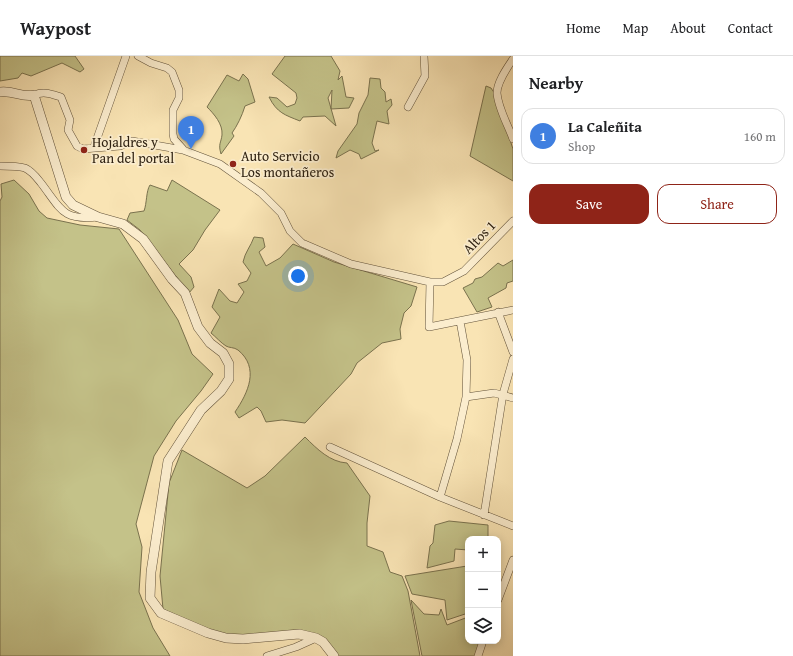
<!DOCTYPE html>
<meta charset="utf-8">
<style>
body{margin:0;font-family:"Gentium Book Plus",serif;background:#f2f2f2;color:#202124}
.controls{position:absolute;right:12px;bottom:12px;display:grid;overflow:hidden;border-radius:8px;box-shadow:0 2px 10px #0003}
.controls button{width:36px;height:36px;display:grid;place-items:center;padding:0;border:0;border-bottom:1px solid #e0e0e0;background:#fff;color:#202124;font:20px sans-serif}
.you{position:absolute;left:298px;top:220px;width:14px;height:14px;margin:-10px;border:3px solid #fff;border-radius:50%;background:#1a73e8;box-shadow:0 0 0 6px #1a73e833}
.badge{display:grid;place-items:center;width:26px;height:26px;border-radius:50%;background:#8f2418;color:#fff;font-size:13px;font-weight:700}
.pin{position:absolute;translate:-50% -33px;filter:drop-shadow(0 1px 2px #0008)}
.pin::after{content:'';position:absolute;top:21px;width:14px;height:12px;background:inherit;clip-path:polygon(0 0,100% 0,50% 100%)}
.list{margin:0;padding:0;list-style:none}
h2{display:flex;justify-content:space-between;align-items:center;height:52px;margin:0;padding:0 16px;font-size:17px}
h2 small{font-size:13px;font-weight:400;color:#757577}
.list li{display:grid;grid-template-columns:26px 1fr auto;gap:12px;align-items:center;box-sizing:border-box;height:56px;margin:0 8px 8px;padding:0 8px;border:1px solid #e0e0e0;border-radius:12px}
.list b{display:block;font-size:15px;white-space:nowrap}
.list p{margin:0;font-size:13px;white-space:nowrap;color:#757577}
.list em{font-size:13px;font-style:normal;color:#757577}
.actions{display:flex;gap:8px;padding:12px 16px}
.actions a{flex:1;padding:9px 0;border:1px solid #8f2418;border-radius:12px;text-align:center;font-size:14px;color:#8f2418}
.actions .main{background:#8f2418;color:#fff}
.icon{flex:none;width:22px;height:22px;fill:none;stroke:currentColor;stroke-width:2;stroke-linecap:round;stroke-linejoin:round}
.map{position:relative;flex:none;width:513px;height:600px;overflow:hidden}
header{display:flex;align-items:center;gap:24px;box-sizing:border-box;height:56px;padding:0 20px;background:#fff;border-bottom:1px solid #e0e0e0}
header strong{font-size:19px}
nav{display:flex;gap:22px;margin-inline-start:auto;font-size:14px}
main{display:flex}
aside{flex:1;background:#fff}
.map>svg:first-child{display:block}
.green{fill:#c4c289;stroke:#7a724e}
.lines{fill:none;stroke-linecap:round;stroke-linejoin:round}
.minor-casing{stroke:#62523a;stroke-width:8}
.tertiary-casing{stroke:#62523a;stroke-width:10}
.minor{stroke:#fbedce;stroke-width:7}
.tertiary{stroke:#fbedce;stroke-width:9}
.poi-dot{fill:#8f2418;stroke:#fbedce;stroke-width:1.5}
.labels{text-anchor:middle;stroke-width:3.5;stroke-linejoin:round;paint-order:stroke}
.poi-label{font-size:14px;fill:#2f2212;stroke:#fbedce;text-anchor:start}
.street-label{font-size:14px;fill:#2f2212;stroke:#fbedce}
</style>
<header>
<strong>Waypost</strong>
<nav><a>Home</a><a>Map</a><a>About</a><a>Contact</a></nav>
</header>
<main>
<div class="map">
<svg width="513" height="600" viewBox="0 0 513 600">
<rect width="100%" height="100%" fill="#f9e4b4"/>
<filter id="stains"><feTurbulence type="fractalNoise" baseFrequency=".005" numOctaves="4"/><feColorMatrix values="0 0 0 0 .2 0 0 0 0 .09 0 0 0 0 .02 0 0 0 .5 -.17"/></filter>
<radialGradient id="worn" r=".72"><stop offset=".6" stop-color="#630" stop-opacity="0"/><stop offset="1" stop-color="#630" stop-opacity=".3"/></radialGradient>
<!-- green -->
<path class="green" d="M 0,0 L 75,0 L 84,13 L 80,16 L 62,7 L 31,20 L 22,17 L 18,22 L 0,25 Z
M 285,0 L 331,0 L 340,15 L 338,24 L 342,20 L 346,41 L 354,42 L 349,52 L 331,53 L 332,34 L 328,42 L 336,70 L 325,60 L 303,61 L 300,65 C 285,59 277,57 269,41 L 277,42 L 287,51 L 295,48 L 297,42 L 296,37 L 272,18 Z
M 243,18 L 248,23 L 255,46 L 245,50 C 242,60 237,70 232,77 L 234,80 L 221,98 C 218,88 221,87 222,79 C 223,68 214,58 207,51 L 227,19 L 239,25 Z
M 370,22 L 380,23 L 381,32 L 385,36 L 386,46 L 391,43 L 392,49 L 387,55 L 389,68 L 377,65 L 372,87 L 375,95 L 379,94 L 361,103 L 359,98 L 350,94 L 336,102 L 338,95 L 357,68 L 359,57 L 368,39 Z
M 486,30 L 491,32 L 495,38 L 513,93 L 513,125 L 470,100 Z
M 14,124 L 29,138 L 39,155 L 47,162 L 80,169 L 119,173 L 178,264 L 192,298 L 213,318 L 201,335 L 176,365 L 154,400 L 136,468 L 142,491 L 139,536 L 153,572 L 170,600 L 0,600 L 0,145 L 2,141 L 1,128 Z
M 172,124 L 220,154 L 205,174 L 193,194 L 179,208 L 191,221 L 194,231 L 189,237 L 140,174 L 127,164 L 130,157 L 144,155 C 147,147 146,135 150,129 L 167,135 Z
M 254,181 L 263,182 L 265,191 L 259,196 L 266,210 L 280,202 L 293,188 L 334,206 L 417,231 L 411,250 L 404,257 L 400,273 L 401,283 L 382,287 L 357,307 L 351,318 L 305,367 L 282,364 L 266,366 L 261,355 L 257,351 L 239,362 L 235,356 C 248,337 260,312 238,294 C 234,291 229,292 226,290 C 221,287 216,281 211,277 L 220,261 L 212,251 L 219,233 L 230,245 L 237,247 L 244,236 L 238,228 L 247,225 L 251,217 L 243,206 C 245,196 251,190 254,181 Z
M 513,204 L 513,225 L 507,227 L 506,232 L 488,242 L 492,251 L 477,256 L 463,232 L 473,227 L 475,223 L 482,221 L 498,207 L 503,210 Z
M 305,381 C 317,393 330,406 347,407 L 370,440 L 367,467 L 367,490 L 383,496 L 390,516 L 402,520 L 408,535 L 420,600 L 337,600 L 299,575 L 229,580 L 211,575 L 163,553 L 160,520 L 169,427 L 182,394 L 247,432 L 265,420 Z
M 449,465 L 488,469 L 488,483 L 468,483 L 468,494 L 455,493 L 454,505 L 427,512 L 430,490 L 433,487 L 435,469 Z
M 467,510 L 468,557 L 447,564 L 445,544 L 412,538 L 405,520 Z
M 411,544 L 424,558 L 439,559 L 441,553 L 447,569 L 468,561 L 468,585 L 480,585 L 475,600 L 422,600 Z"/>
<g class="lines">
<defs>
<path id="minor" d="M 138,0 L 151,7 L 167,12 L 172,16 L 179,34 L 179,42 L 173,54 L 173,78 L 174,83 L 183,93
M 513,3 C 507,12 497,26 497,37 C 498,52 508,69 513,83
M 34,39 C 44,35 51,38 61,41 L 70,64 L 68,74 L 77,90 L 83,93 L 120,90 L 132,85 L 183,94 L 220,108 L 261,137 L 281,157 L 290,175 L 302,187 L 351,208 L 430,226 L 443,226 L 464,215 L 513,165
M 408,51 L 425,20 L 424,0
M 94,91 L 126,0
M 0,110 C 7,110 18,110 25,112 C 32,115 37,122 41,127 C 61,153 62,165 98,161
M 430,226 L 429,271 L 513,254
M 498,256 L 513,296
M 466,341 L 494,337 L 513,342
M 330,391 L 440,441 L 513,470
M 440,441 L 457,383 L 466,341 L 467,304 L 460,265
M 484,459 L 503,338 L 513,303
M 498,544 L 513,504
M 267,600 L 296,591 L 316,582
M 478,600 L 483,585"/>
<path id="tertiary" d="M 0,36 C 13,34 22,42 34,39 L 66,141 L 73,149 L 98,161 L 123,168 L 143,183 L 172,223 L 185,237 L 198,271 L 210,287 L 223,297 L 229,308 L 229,323 L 221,335 L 201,354 L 168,405 L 151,516 L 150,542 L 161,557 L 208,577 L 226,582 L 243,583 L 299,578 L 316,582 L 323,586 L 334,600"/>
</defs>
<!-- minor casing -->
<use href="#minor" class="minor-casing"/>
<!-- tertiary casing -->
<use href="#tertiary" class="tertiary-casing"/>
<!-- minor -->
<use href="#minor" class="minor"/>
<!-- tertiary -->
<use href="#tertiary" class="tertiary"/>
</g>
<!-- markers -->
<g class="poi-dot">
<circle cx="84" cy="94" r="4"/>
<circle cx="233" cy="108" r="4"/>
</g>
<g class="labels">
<!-- poi labels -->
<g class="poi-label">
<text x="92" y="91">Hojaldres y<tspan x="92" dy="16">Pan del portal</tspan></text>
<text x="241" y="105">Auto Servicio<tspan x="241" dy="16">Los montañeros</tspan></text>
</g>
<!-- street labels -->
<g class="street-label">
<text transform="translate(479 181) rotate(-46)" y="5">Altos 1</text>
</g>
</g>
<rect width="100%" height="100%" filter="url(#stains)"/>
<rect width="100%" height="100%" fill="url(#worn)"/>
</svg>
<div class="controls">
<button>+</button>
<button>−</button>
<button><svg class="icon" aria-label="layers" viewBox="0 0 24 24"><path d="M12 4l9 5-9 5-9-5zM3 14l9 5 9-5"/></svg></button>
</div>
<div class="you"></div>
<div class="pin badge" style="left:191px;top:93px;background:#3f7fe0">1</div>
</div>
<aside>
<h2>Nearby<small></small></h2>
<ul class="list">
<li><span class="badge" style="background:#3f7fe0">1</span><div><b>La Caleñita</b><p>Shop</p></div><em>160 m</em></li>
</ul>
<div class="actions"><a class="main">Save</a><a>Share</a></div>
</aside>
</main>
